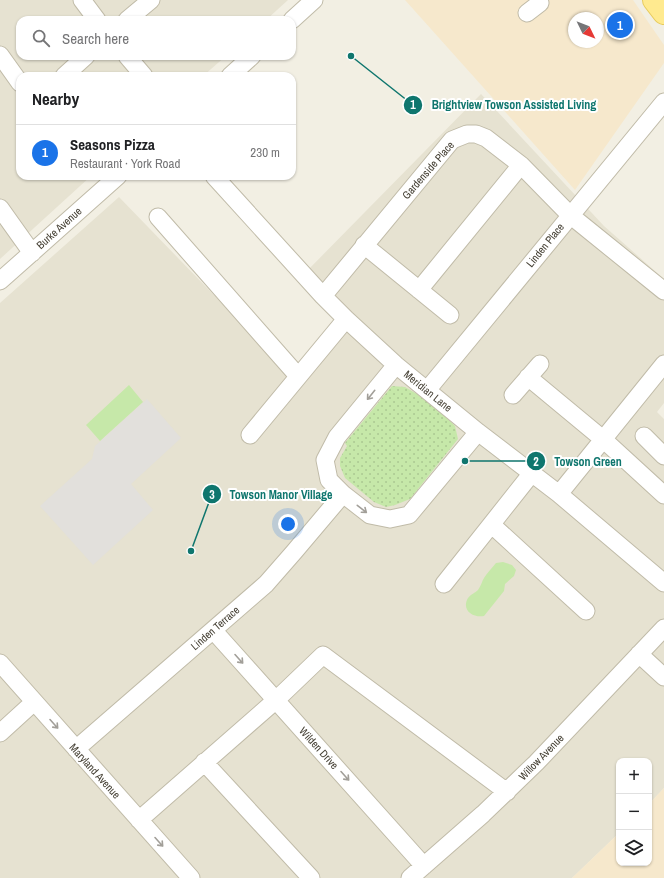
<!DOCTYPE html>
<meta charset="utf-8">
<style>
body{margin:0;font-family:"Archivo Narrow",sans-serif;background:#f2f2f2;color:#202124}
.controls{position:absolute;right:12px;bottom:12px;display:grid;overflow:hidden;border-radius:8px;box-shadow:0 1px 3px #0004}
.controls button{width:36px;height:36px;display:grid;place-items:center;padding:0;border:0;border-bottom:1px solid #e0e0e0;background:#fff;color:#202124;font:20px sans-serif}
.compass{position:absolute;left:568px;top:12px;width:36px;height:36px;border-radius:50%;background:#fff;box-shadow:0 1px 3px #0004;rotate:133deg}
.you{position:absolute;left:288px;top:524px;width:14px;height:14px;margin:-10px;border:3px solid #fff;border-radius:50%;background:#1a73e8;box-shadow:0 0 0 6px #1a73e833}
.badge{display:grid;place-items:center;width:26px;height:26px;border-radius:50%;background:#1a73e8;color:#fff;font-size:13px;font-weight:700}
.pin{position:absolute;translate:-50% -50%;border:2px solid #fff;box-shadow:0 1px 4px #0006}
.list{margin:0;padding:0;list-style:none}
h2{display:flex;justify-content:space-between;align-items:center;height:52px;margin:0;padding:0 16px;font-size:17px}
h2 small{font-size:13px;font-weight:400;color:#757577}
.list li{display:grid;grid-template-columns:26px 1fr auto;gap:12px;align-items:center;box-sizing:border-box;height:56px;padding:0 16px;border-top:1px solid #e0e0e0}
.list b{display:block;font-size:15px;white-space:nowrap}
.list p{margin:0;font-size:13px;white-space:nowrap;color:#757577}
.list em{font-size:13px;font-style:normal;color:#757577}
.icon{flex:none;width:22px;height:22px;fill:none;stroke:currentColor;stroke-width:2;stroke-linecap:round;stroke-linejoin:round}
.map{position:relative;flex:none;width:664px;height:878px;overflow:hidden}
.search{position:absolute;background:#fff;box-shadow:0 1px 3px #0004;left:16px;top:16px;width:280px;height:44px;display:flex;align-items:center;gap:10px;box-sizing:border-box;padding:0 14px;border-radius:12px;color:#757577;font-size:15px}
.panel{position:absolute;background:#fff;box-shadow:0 1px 3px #0004;left:16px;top:72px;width:280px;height:108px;border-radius:12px}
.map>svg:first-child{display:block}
.residential{fill:#e6e2d1}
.commercial{fill:#f6e8cc;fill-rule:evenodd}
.green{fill:#c6e8a9}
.garden{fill:url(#garden-dots)}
.parking{fill:#e2e0dc}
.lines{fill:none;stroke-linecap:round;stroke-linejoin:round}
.minor-casing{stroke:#c0bba8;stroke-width:19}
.major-casing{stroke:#e7cb5c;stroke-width:24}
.minor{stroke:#fff;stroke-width:17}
.major{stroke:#ffea8f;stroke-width:22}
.oneway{stroke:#a29f99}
.labels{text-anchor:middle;stroke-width:4;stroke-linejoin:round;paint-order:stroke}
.street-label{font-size:11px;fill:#443f33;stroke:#fff}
.leader{fill:none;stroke:#0f766e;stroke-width:1.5}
.callout-dot{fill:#0f766e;stroke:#fff;stroke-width:1.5}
.mark-label{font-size:12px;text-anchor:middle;font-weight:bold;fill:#fff}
.callout-label{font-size:12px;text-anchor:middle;font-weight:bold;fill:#0f766e;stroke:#fff;stroke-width:4;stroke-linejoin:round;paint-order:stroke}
</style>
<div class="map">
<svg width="664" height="878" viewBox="0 0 664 878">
<defs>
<pattern id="garden-dots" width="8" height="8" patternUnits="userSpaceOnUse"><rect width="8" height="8" fill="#c6e8a9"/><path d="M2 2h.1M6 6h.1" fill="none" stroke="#abc892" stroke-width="1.8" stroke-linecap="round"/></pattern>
</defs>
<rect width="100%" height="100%" fill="#f2efe3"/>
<!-- residential -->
<path class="residential" d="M 0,0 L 288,0 L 266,20 L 20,20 L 20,56 L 226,56 L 203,76 L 20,76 L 20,176 L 91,176 L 0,259 Z
M 481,94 L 604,226 L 664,279 L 664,403 L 657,412 L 664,419 L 664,788 L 649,804 L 649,761 L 619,761 L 619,833 L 572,878 L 0,878 L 0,303 L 119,197 L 297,381 L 350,324 L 306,272 Z"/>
<!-- commercial -->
<path class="commercial" d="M 405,0 L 633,0 L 664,45 L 664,63 L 575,190 ZM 574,18 L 598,18 L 598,42 L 574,42 Z
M 664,788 L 664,878 L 572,878 L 619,833 L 619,863 L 649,863 L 649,804 Z"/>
<!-- green -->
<path class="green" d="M 129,385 L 143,402 L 100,441 L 86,425 Z
M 503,562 L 512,565 L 516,570 L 514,576 L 505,584 L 504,591 L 484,616 C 473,618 461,610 468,598 C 471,594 475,593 478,590 C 481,586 482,581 484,578 C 487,573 492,568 496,563 Z"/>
<!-- garden -->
<path class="garden" d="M 392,386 L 405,387 L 417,394 L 447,418 L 455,426 L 458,439 L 410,499 L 395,505 L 386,507 L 374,502 L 345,478 L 340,466 L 340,458 L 347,446 L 345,443 Z"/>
<!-- parking -->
<path class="parking" d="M 147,399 L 181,438 L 131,484 L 153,510 L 93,565 L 40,506 L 92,459 L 95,446 Z"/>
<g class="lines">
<defs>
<path id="minor" d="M 82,0 L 97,20
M 527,13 L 540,3
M 127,20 L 151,0
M 292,20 L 314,0
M 0,55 L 20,83
M 127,56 L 144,76
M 64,76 L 86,56
M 230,76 L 252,56
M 214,176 L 323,296 L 346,319 L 396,365 L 478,432 L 559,494 L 664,583
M 0,208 L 32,253
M 158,217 L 298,376
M 364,245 L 450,315
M 0,281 L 118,176
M 419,290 L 521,165
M 323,296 L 452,140 L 467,134 L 476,134 L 486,138 L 521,165 L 570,215 L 664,291
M 396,365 L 337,437 L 325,460 L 329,480 L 343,494 L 370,515 L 390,519 L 409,515 L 478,432
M 528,377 L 604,440 L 664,495
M 428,389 L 664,102
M 513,395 L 540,364
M 250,435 L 346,319
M 644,436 L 664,456
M 559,494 L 664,364
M 492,525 L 586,611
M 444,584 L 532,473
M 213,630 L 424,866
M 639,654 L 664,677
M 0,663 L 191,878
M 0,733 L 34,702
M 76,749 L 266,584 L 294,552 L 343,494
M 204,762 L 311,878
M 139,820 L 276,700 L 323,655 L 507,792
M 410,878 L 483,814 L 536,763 L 664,628"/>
<path id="major" d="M 654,0 L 664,13"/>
</defs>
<!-- minor casing -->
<use href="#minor" class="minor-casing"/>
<!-- major casing -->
<use href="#major" class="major-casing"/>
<!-- minor -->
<use href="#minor" class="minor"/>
<!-- major -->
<use href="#major" class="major"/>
</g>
<!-- one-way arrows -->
<defs><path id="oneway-shaft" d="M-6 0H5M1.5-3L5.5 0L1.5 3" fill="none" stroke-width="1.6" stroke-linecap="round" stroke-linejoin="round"/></defs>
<g class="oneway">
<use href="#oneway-shaft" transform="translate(371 395) rotate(129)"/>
<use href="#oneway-shaft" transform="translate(362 509) rotate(38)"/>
<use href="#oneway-shaft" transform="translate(239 659) rotate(48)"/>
<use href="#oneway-shaft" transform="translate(54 724) rotate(48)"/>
<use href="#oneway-shaft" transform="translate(345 776) rotate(48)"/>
<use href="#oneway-shaft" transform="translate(159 842) rotate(48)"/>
</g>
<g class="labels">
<!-- street labels -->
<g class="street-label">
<text transform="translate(428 170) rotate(-49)" y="4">Gardenside Place</text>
<text transform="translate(59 228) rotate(-42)" y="4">Burke Avenue</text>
<text transform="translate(545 245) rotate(-51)" y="4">Linden Place</text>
<text transform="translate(428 391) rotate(39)" y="4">Meridian Lane</text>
<text transform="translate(215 628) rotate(-41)" y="4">Linden Terrace</text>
<text transform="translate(319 748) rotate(48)" y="4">Wilden Drive</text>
<text transform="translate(541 757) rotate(-46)" y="4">Willow Avenue</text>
<text transform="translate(95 771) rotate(48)" y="4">Maryland Avenue</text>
</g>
</g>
<!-- callouts -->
<path class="leader" d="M351 56L413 105M465 461L536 461M191 551L212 494"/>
<g class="callout-dot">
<circle cx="351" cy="56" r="4"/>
<circle cx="465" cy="461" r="4"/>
<circle cx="191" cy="551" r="4"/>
<circle cx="413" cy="105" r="10"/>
<circle cx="536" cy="461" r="10"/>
<circle cx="212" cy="494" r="10"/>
</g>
<g class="mark-label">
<text x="413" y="109">1</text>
<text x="536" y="466">2</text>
<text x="212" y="499">3</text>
</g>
<g class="callout-label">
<text x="514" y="109">Brightview Towson Assisted Living</text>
<text x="588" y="466">Towson Green</text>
<text x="281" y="499">Towson Manor Village</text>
</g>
</svg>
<div class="controls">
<button>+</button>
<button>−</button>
<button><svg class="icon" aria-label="layers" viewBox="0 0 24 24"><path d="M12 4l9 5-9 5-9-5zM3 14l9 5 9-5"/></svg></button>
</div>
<svg class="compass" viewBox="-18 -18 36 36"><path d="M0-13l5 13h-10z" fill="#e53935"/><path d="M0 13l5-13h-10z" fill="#757577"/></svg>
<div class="you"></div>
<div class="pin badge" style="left:620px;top:25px">1</div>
<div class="search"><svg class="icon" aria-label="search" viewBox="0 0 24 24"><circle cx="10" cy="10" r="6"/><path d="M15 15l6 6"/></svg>Search here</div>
<section class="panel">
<h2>Nearby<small></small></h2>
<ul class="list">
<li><span class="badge">1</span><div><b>Seasons Pizza</b><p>Restaurant · York Road</p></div><em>230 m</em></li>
</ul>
</section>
</div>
